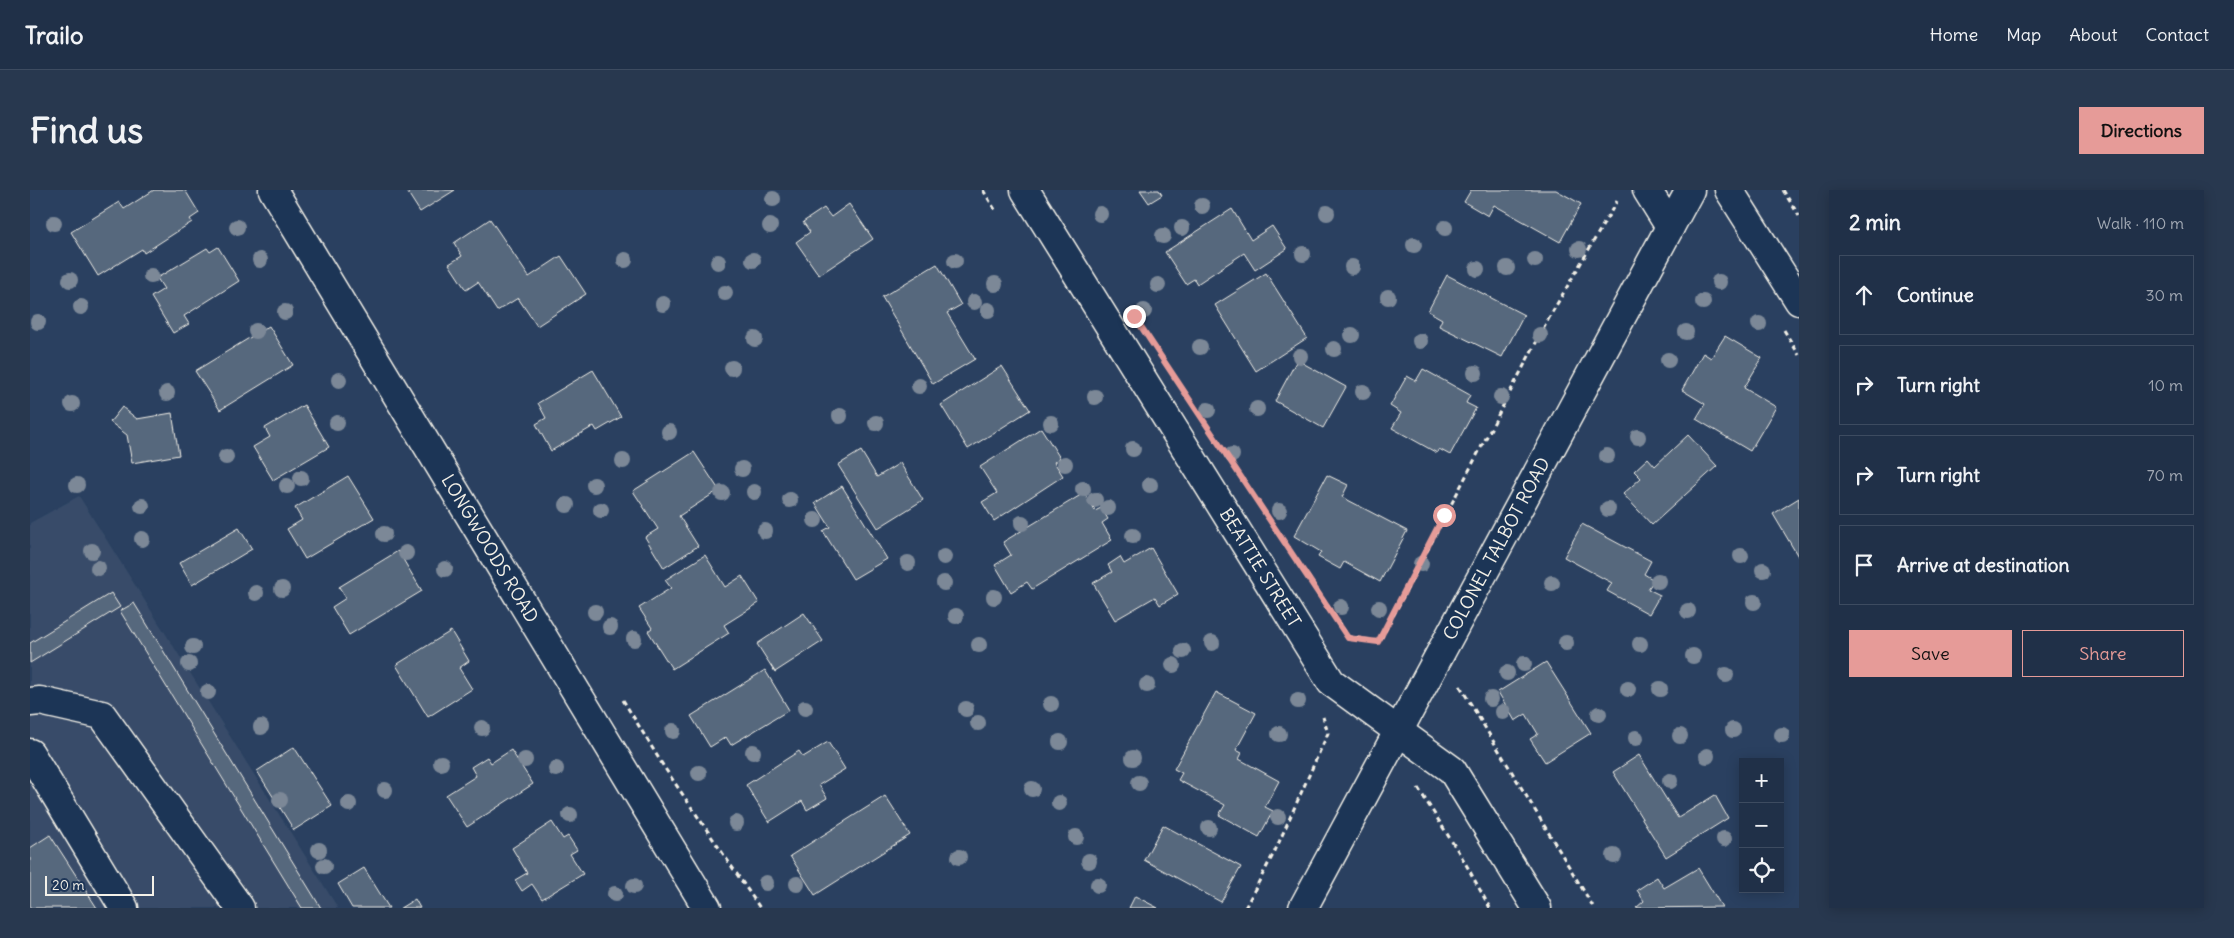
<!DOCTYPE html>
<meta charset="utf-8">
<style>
body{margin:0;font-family:Delius,sans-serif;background:#28384f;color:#f1f3f6}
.controls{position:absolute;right:15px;bottom:15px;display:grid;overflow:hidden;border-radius:0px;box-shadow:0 2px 12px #0003}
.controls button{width:45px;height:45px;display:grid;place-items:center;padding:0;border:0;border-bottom:1px solid #3d4b60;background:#203048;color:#f1f3f6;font:25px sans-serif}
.scale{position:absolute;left:15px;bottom:12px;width:109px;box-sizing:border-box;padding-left:5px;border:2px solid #f4f1e8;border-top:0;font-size:14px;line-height:18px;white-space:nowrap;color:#f4f1e8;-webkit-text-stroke:4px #1d3557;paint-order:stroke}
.stop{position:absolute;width:15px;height:15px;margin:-11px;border:4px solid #e69b98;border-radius:50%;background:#fff}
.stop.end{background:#e69b98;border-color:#fff;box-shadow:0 1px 5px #0008}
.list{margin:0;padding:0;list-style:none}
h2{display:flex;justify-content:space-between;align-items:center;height:65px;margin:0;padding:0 20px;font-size:21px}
h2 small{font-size:16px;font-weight:400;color:#a2a9b4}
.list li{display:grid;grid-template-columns:32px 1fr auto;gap:15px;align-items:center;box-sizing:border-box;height:80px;margin:0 10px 10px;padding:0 10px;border:1px solid #3d4b60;border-radius:0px}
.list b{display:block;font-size:19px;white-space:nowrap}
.list em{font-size:16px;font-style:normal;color:#a2a9b4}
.actions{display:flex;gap:10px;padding:15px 20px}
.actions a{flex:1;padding:11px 0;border:1px solid #e69b98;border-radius:0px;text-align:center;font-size:18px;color:#e69b98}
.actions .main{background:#e69b98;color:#111}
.icon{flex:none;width:28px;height:28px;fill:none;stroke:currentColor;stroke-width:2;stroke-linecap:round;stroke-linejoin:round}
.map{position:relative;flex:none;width:1769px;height:718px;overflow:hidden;border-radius:0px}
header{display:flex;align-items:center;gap:30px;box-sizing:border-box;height:70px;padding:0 25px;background:#203048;border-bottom:1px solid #3d4b60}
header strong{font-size:24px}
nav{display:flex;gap:28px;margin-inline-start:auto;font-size:18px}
.intro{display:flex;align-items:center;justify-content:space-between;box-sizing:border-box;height:120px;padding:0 30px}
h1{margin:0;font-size:35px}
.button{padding:12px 22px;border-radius:0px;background:#e69b98;color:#111;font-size:18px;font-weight:700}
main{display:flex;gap:30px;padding:0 30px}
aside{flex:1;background:#203048;border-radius:0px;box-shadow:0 2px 12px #0003}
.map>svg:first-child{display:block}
.built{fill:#374c69}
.building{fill:#56677d;stroke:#f4f1e8}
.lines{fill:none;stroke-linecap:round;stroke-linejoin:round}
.minor-casing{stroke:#f4f1e8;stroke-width:31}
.major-casing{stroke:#f4f1e8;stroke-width:31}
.path{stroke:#f4f1e8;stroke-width:3;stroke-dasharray:5 4;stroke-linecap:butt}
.minor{stroke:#1d3557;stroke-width:28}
.major{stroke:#1d3557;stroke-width:28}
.tree{fill:#7c8897}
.route{stroke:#e69b98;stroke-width:6}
.labels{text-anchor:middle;stroke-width:5;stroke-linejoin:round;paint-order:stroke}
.street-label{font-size:18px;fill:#f4f1e8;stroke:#1d3557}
</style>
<header>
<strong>Trailo</strong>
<nav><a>Home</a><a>Map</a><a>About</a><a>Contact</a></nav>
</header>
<div class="intro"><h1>Find us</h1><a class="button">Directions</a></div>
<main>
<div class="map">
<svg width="1769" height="718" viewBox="0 0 1769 718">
<rect width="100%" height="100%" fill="#2a4060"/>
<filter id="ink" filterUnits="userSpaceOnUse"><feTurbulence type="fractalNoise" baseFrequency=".02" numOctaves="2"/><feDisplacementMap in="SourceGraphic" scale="10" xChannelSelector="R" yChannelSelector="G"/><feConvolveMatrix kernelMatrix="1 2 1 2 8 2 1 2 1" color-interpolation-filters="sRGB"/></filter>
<g filter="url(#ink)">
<!-- built -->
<path class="built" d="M 49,306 L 308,718 L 0,718 L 0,333 Z"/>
<!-- building -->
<path class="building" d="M 124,0 L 155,0 L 169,23 L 160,29 L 162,32 L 114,63 L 112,59 L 68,86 L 41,42 L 89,12 L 94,19 Z
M 376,0 L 425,0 L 390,22 Z
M 1110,0 L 1129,0 L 1132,5 L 1119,13 Z
M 1441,0 L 1526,0 L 1551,14 L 1530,52 L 1464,15 L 1458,26 L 1434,12 Z
M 819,14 L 843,49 L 789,85 L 766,52 L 780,42 L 773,32 L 794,18 L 801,27 Z
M 1202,19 L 1221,50 L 1242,36 L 1257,59 L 1225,80 L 1214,63 L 1167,94 L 1164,89 L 1156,94 L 1135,62 Z
M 460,29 L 499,87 L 531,66 L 556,104 L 507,136 L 488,108 L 467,121 L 448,92 L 436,100 L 419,74 L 432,66 L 424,53 Z
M 188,57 L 209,91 L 154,126 L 159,134 L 143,143 L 121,107 L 134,99 L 127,88 L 177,58 L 180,62 Z
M 907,74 L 931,115 L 917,123 L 945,169 L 903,194 L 852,107 Z
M 1236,83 L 1277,148 L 1226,181 L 1185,115 Z
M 1417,85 L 1494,125 L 1472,167 L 1409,136 L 1412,129 L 1398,121 Z
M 239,136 L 263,175 L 190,220 L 165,181 Z
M 1695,146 L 1732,168 L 1714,198 L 1746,217 L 1720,261 L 1666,229 L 1675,214 L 1652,200 L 1673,163 L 1681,168 Z
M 1267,170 L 1316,197 L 1293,238 L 1245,211 Z
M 972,176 L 1000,220 L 938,259 L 911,215 Z
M 1393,179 L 1440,205 L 1436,213 L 1446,218 L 1420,265 L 1409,259 L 1407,263 L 1362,238 L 1371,223 L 1360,216 L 1377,186 L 1386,191 Z
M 563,180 L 591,227 L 567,241 L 564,236 L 521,261 L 506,234 L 516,228 L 508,213 Z
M 274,215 L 299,257 L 243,290 L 223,257 L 240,247 L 235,238 Z
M 92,217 L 107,229 L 142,223 L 149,265 L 102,273 L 97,245 L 80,232 Z
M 1011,238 L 1030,268 L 1024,272 L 1033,286 L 964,331 L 952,312 L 967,303 L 950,277 Z
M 1658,245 L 1687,276 L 1622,335 L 1593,304 L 1611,288 L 1604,281 L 1618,268 L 1625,276 Z
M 831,261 L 847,287 L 870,273 L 893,310 L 848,338 L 808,275 Z
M 664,262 L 689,300 L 649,326 L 668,356 L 634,378 L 615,347 L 628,339 L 603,301 Z
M 1297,285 L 1318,295 L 1312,307 L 1377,341 L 1350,392 L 1314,372 L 1310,379 L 1288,367 L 1291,362 L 1264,346 Z
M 318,286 L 344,328 L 275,369 L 257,339 L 272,330 L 265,318 Z
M 812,296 L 857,369 L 823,389 L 793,341 L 800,337 L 785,313 Z
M 1054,303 L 1065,321 L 1071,318 L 1078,329 L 1072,333 L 1082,350 L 1002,399 L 997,392 L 981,402 L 965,375 L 981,365 L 973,352 Z
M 1769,308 L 1769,368 L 1743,324 Z
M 1552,334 L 1621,371 L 1614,384 L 1624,390 L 1618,399 L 1630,405 L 1619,424 L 1577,401 L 1582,393 L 1534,367 Z
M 209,338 L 222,359 L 162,395 L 149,373 Z
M 1121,358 L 1148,404 L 1130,415 L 1125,407 L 1085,430 L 1063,393 L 1082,382 L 1078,375 L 1090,367 L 1094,374 Z
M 368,361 L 392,401 L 319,445 L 302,417 L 316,408 L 309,397 Z
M 675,365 L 695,397 L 712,386 L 729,413 L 694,435 L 699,443 L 642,479 L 618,441 L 622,438 L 609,418 L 641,398 L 635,390 Z
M 81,403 L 90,417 L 0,473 L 0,453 Z
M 104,413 L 291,718 L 272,718 L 90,421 Z
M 774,423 L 793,451 L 745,482 L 727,454 Z
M 421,441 L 439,471 L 429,478 L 442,499 L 398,527 L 366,475 Z
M 1516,472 L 1561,543 L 1515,572 L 1500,549 L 1508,544 L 1496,524 L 1485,531 L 1468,502 Z
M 735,480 L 759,520 L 701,555 L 696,547 L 680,557 L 661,526 Z
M 1186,502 L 1226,523 L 1206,560 L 1212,563 L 1209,569 L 1249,591 L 1235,617 L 1243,621 L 1229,647 L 1189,625 L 1195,615 L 1148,590 L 1152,583 L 1144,579 Z
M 798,552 L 815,579 L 789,595 L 797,608 L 777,620 L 772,611 L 739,632 L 716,595 L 769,561 L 773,567 Z
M 264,557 L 302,616 L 264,640 L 227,581 Z
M 481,560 L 503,594 L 437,637 L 416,605 L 446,586 L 441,577 L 457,567 L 461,573 Z
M 1609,565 L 1648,628 L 1685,605 L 1698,628 L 1636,667 L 1583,582 Z
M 855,606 L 880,645 L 785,705 L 760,666 Z
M 522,632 L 533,649 L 538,646 L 547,660 L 540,664 L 553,684 L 512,709 L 502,694 L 492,701 L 485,690 L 497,683 L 482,658 Z
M 1133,635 L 1211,677 L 1191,712 L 1114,670 Z
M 20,645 L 67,718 L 0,718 L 0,658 Z
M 334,678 L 359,718 L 322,718 L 308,694 Z
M 1668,678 L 1692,717 L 1606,718 L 1614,711 L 1607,700 L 1627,687 L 1634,698 Z
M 1105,706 L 1128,718 L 1099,718 Z
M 385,709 L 390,718 L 370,718 L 372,717 Z"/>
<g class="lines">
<defs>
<g id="minor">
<path id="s1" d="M 995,0 L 1301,492 L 1422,580 L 1507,718"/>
<path d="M 1617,0 L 1640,37"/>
<path d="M 1699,0 L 1769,111"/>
<path d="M 0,512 L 10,511 L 72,525 L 210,718"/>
<path d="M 0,563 L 94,718"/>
</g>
<g id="major">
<path id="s2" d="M 243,0 L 677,718"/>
<path id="s3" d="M 1273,718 L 1660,0"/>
</g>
</defs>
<!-- minor casing -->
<use href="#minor" class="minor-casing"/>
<!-- major casing -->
<use href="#major" class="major-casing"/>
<!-- path -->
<path class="path" d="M 953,0 L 967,23
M 1753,0 L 1769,26
M 1754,140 L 1769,165
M 1267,371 L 1318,447 L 1349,452 L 1520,126 L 1587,11
M 1430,496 L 1564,718
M 593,510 L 634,577 L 730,718
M 1388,598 L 1433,669 L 1460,718
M 1215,718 L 1245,661 L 1298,543 L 1293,527"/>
<!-- minor -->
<use href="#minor" class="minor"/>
<!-- major -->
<use href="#major" class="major"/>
</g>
<!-- trees -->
<g class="tree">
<circle cx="743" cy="9" r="8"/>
<circle cx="1172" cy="16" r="8"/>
<circle cx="1297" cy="23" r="8"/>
<circle cx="1070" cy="24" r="8"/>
<circle cx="24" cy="33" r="8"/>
<circle cx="740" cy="36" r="8"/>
<circle cx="207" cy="37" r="8"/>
<circle cx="1152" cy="38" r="8"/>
<circle cx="1415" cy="38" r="8"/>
<circle cx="1133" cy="46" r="8"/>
<circle cx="1384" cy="55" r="8"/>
<circle cx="1549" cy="59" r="8"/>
<circle cx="1273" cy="64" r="8"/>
<circle cx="230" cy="70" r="8"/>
<circle cx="595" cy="70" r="8"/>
<circle cx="723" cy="70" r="8"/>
<circle cx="1505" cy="70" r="8"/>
<circle cx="925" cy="71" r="8"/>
<circle cx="688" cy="72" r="8"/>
<circle cx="1322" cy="77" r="8"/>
<circle cx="1477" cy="78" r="8"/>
<circle cx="1447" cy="79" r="8"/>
<circle cx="121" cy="86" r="8"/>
<circle cx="40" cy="90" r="8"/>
<circle cx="1689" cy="92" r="8"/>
<circle cx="965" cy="94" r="8"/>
<circle cx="1128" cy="95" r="8"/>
<circle cx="695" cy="103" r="8"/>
<circle cx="1358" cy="107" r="8"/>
<circle cx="944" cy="112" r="8"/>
<circle cx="1673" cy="112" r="8"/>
<circle cx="633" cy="114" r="8"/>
<circle cx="51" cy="117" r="8"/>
<circle cx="958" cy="120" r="8"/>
<circle cx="1114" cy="121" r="8"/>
<circle cx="255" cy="122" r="8"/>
<circle cx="8" cy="132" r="8"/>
<circle cx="1729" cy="134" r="8"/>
<circle cx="226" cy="141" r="8"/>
<circle cx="1656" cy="142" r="8"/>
<circle cx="1322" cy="145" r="8"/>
<circle cx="1510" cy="145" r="8"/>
<circle cx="725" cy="149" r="8"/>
<circle cx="1390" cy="151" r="8"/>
<circle cx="1170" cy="157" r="8"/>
<circle cx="1304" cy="159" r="8"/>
<circle cx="1270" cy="166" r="8"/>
<circle cx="1638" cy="170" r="8"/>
<circle cx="702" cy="178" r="8"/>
<circle cx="1445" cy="183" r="8"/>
<circle cx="309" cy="190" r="8"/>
<circle cx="889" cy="196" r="8"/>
<circle cx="1333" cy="202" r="8"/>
<circle cx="137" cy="203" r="8"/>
<circle cx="1065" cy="207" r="8"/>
<circle cx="1471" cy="207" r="8"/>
<circle cx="42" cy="214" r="8"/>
<circle cx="1227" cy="219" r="8"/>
<circle cx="1178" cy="220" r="8"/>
<circle cx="810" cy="226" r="8"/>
<circle cx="307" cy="233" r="8"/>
<circle cx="846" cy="233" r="8"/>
<circle cx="1021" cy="233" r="8"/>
<circle cx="639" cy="242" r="8"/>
<circle cx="1608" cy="247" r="8"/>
<circle cx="1103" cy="259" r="8"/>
<circle cx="1202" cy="265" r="8"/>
<circle cx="1577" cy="266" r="8"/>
<circle cx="196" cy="267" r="8"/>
<circle cx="593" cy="271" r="8"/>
<circle cx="1035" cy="274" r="8"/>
<circle cx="712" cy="279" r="8"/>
<circle cx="271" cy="288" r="8"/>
<circle cx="47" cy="295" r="8"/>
<circle cx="564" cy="295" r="8"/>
<circle cx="1120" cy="295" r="8"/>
<circle cx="257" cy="296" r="8"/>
<circle cx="1053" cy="299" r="8"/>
<circle cx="724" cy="302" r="8"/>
<circle cx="692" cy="303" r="8"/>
<circle cx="760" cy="310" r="8"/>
<circle cx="1065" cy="310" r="8"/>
<circle cx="537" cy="315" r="8"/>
<circle cx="112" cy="316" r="8"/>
<circle cx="1078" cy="318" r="8"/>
<circle cx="1578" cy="319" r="8"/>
<circle cx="571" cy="320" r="8"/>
<circle cx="1249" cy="321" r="8"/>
<circle cx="785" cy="330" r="8"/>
<circle cx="992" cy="333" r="8"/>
<circle cx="735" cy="341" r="8"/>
<circle cx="354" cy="344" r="8"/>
<circle cx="1103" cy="346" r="8"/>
<circle cx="112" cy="349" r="8"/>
<circle cx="62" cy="361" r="8"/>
<circle cx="376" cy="363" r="8"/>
<circle cx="1711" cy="366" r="8"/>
<circle cx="914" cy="367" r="8"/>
<circle cx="878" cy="373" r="8"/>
<circle cx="1391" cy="374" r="8"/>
<circle cx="68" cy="378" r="8"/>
<circle cx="415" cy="379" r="8"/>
<circle cx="1733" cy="380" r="8"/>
<circle cx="1628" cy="391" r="8"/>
<circle cx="914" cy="393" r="8"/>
<circle cx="1522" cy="393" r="8"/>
<circle cx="252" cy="399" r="8"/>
<circle cx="226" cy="403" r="8"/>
<circle cx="964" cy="407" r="8"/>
<circle cx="1724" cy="412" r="8"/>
<circle cx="1311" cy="417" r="8"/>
<circle cx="1349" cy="418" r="8"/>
<circle cx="1658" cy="421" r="8"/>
<circle cx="565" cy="422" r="8"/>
<circle cx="926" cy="426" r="8"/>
<circle cx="580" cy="437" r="8"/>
<circle cx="604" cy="449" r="8"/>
<circle cx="1182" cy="453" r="8"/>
<circle cx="1536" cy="453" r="8"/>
<circle cx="1610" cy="454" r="8"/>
<circle cx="949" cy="455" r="8"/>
<circle cx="163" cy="457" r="8"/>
<circle cx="1153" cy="461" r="8"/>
<circle cx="1663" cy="466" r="8"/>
<circle cx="159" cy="474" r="8"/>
<circle cx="1494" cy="474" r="8"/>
<circle cx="1143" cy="475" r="8"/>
<circle cx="1477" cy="483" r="8"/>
<circle cx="1696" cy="485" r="8"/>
<circle cx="1117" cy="495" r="8"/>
<circle cx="1598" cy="499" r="8"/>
<circle cx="1630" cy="499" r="8"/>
<circle cx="178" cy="502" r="8"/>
<circle cx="1461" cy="509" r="8"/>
<circle cx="1268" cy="511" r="8"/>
<circle cx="1021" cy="514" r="8"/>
<circle cx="775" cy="518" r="8"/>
<circle cx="936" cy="519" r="8"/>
<circle cx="1473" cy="522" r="8"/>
<circle cx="1569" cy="524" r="8"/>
<circle cx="948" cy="533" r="8"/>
<circle cx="231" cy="537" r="8"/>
<circle cx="452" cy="538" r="8"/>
<circle cx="1703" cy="540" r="8"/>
<circle cx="643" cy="541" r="8"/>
<circle cx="1249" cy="544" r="8"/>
<circle cx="1752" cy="545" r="8"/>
<circle cx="1650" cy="546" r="8"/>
<circle cx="1606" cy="548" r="8"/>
<circle cx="1030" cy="552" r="8"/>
<circle cx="723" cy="562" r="8"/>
<circle cx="1677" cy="566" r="8"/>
<circle cx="1103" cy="568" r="8"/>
<circle cx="495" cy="570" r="8"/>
<circle cx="411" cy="573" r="8"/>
<circle cx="526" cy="579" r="8"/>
<circle cx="669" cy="583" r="8"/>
<circle cx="1640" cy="591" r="8"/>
<circle cx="1109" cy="593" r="8"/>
<circle cx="1002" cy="599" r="8"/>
<circle cx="355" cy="600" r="8"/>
<circle cx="250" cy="610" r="8"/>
<circle cx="1029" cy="613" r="8"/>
<circle cx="319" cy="614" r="8"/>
<circle cx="540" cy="625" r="8"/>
<circle cx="1248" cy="627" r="8"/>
<circle cx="706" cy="633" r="8"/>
<circle cx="1179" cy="638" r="8"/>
<circle cx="1046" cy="647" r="8"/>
<circle cx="1694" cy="649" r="8"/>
<circle cx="289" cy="660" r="8"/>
<circle cx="1584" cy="666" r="8"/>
<circle cx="929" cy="667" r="8"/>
<circle cx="1059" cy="671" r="8"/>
<circle cx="294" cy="676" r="8"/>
<circle cx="736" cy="693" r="8"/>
<circle cx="767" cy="694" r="8"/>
<circle cx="1068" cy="695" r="8"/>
<circle cx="604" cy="696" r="8"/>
<circle cx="585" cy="704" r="8"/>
</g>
</g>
<g class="lines" filter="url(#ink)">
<!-- route -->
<path class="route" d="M 1104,126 L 1318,448 L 1348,452 L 1414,325"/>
</g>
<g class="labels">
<!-- street labels -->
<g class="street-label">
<text dy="6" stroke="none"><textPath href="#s2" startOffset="419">LONGWOODS ROAD</textPath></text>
<text dy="6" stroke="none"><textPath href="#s3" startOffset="408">COLONEL TALBOT ROAD</textPath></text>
<text dy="6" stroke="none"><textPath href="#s1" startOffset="445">BEATTIE STREET</textPath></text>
</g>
</g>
</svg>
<div class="controls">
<button>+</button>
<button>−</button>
<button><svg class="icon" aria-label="locate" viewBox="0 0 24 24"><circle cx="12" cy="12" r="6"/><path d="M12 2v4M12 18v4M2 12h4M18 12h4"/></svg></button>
</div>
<div class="scale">20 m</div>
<div class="stop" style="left:1414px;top:325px"></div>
<div class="stop end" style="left:1104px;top:126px"></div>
</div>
<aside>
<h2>2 min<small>Walk · 110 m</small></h2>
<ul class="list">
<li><svg class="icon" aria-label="ahead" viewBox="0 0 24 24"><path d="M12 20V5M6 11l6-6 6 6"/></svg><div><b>Continue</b></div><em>30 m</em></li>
<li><svg class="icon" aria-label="right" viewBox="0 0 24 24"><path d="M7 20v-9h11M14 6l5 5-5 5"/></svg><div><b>Turn right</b></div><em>10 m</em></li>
<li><svg class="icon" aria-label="right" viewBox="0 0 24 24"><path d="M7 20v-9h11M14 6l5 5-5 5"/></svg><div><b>Turn right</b></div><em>70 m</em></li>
<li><svg class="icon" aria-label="arrive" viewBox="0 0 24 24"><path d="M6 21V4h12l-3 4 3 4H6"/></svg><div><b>Arrive at destination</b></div></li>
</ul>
<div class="actions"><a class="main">Save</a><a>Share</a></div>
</aside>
</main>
